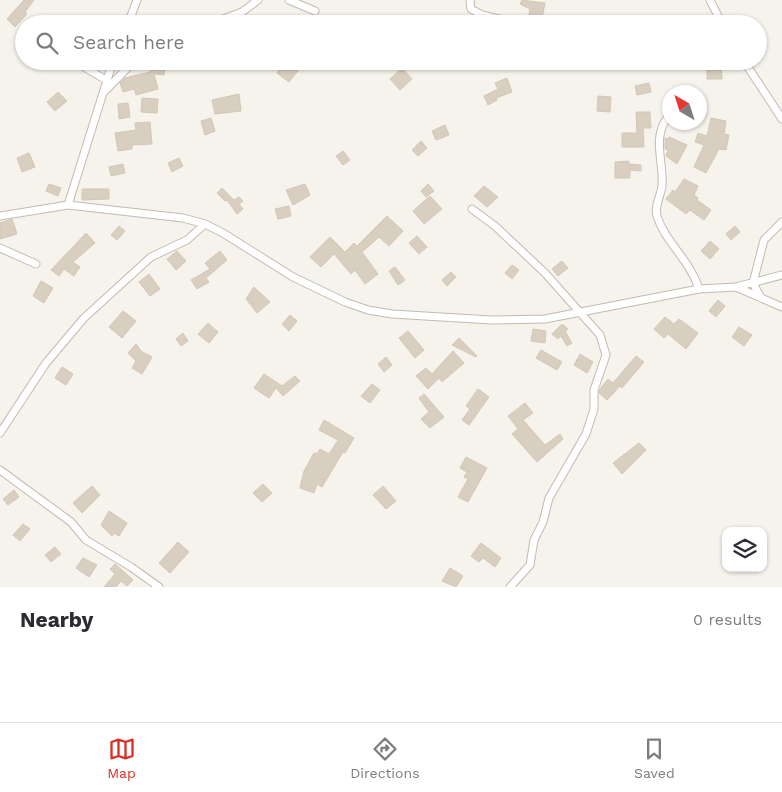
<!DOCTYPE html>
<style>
body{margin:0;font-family:"Work Sans",sans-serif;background:#f2f2f3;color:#2b2b33}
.controls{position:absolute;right:15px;bottom:15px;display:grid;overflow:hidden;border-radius:10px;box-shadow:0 1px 4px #0004}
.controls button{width:45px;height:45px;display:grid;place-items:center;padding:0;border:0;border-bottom:1px solid #e1e1e2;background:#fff;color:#2b2b33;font:25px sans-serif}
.compass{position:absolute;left:662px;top:85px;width:45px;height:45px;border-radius:50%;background:#fff;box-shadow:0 1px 4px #0004;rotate:321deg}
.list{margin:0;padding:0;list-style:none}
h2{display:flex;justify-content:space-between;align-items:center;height:65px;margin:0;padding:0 20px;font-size:21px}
h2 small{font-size:16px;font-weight:400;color:#7c7c81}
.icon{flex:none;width:28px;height:28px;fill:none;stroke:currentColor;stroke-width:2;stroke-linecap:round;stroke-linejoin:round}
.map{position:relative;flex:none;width:782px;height:587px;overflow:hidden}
.search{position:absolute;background:#fff;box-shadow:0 1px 4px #0004;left:15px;right:15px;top:15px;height:55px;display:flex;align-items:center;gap:12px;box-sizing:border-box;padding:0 18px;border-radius:28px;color:#7c7c81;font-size:19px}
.sheet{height:135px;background:#fff}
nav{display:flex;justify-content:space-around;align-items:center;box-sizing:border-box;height:70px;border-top:1px solid #e1e1e2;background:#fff;font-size:14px;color:#7c7c81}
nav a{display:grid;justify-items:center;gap:2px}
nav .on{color:#d93025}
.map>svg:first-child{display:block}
.building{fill:#d8cfc1;stroke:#d3c7b4}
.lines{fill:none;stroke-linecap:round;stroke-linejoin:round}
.minor-casing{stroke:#c2bbae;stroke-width:9}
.minor{stroke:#fff;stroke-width:7}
</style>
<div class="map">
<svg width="782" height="587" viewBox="0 0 782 587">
<rect width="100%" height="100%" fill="#f6f3ec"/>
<!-- building -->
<path class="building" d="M 24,0 L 34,0 L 25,12 L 27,14 L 15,27 L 7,19 Z
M 522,0 L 545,3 L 542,18 L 529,15 L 530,9 L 520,4 Z
M 388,15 L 396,24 L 377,24 Z
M 437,16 L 451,16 L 451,24 L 437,24 Z
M 152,61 L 166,61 L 164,75 L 154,74 L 158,89 L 136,95 L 134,89 L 123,92 L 120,83 L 125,78 L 150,72 Z
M 286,61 L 291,61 L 300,68 L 289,82 L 277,73 Z
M 721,67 L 722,79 L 707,79 L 707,68 Z
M 402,68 L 412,79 L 400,90 L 390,79 Z
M 507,78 L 512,92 L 496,98 L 497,100 L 488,105 L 484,96 L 498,89 L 495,83 Z
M 649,83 L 651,92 L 637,95 L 635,86 Z
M 58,92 L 67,101 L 55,111 L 47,102 Z
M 239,94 L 241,111 L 215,114 L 212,100 Z
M 598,96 L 611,97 L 610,112 L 597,111 Z
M 142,98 L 158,99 L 157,113 L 141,112 Z
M 128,103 L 130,117 L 119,119 L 118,104 Z
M 636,112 L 650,112 L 651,128 L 643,128 L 644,147 L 622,147 L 622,133 L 637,133 Z
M 211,118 L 215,131 L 205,135 L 201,121 Z
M 711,118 L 726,121 L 724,134 L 729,135 L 726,150 L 719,149 L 706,173 L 694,167 L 704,145 L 695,142 L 698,133 L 707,136 Z
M 150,122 L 152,144 L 132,145 L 132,149 L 118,151 L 115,133 L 136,130 L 135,123 Z
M 445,125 L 449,135 L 436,140 L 432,131 Z
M 669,137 L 687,145 L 677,164 L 666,156 L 668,150 L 665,149 L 665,138 L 668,139 Z
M 421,141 L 427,148 L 418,156 L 412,150 Z
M 343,151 L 350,160 L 343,165 L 336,156 Z
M 29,153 L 35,167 L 22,172 L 17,158 Z
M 179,158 L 183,166 L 172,172 L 168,163 Z
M 629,161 L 629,164 L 641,165 L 641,171 L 630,170 L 630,178 L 615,178 L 615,162 Z
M 123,164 L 125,173 L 111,176 L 109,167 Z
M 684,179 L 698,186 L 694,195 L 698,198 L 697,200 L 711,210 L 704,220 L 690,210 L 686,214 L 666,199 L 673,190 L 675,192 Z
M 49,184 L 61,188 L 58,196 L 46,191 Z
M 305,184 L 310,195 L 293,205 L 286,190 Z
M 428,184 L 434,191 L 426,197 L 421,191 Z
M 484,186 L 498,197 L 487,207 L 474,196 Z
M 222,188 L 234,200 L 239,197 L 243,201 L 239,204 L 243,209 L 237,214 L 227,200 L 225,201 L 217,193 Z
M 82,189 L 109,189 L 109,199 L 82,200 Z
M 430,196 L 442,209 L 424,224 L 413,211 Z
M 289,206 L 291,216 L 278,219 L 275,209 Z
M 387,216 L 403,231 L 389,246 L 379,237 L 362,252 L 378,274 L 365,284 L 355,270 L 351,274 L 334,254 L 321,267 L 310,257 L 330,237 L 345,252 L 354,243 L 357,246 Z
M 12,219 L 17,234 L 0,239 L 0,223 Z
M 119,226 L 125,231 L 117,240 L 111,235 Z
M 735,226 L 740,232 L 731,240 L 726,234 Z
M 86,233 L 95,243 L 73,262 L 80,267 L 74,276 L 64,269 L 59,276 L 51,270 Z
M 417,236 L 427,247 L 419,254 L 409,243 Z
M 710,241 L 719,249 L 710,259 L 701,251 Z
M 177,251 L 186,261 L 176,270 L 167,259 Z
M 220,251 L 227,260 L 206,278 L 209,282 L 197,289 L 191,280 L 210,269 L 205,263 Z
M 562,261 L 568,268 L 558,276 L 552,269 Z
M 512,265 L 519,270 L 512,279 L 505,273 Z
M 395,267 L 405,280 L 398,285 L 389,271 Z
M 451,272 L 456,277 L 447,286 L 442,280 Z
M 149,274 L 160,289 L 150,296 L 139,282 Z
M 41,281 L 53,288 L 44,303 L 33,296 Z
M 254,287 L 270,302 L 257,313 L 246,299 Z
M 718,300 L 725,306 L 716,317 L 709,311 Z
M 123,311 L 136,321 L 122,338 L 109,327 Z
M 290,315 L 297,321 L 289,331 L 282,324 Z
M 665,317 L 674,324 L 679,319 L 698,333 L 686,349 L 668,334 L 664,338 L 654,329 Z
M 208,323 L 218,332 L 209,343 L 198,334 Z
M 562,324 L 568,329 L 565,331 L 572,343 L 567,346 L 561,336 L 558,339 L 552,334 Z
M 739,327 L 752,335 L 744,346 L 732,337 Z
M 533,329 L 546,331 L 545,343 L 531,341 Z
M 408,331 L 424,350 L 415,358 L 399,338 Z
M 183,333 L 188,341 L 181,346 L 176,339 Z
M 459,338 L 477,356 L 476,357 L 452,345 Z
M 136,344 L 141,351 L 152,357 L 142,374 L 132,368 L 136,361 L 128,353 Z
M 541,350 L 562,362 L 557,370 L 536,358 Z
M 453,351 L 464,363 L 442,382 L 439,378 L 428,389 L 416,376 L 426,368 L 432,374 Z
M 580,354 L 593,362 L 587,373 L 574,365 Z
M 636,356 L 644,362 L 622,388 L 620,386 L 607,400 L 599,393 L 600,389 L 608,379 L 613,383 Z
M 386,357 L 392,365 L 384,372 L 378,364 Z
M 62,367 L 73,374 L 66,385 L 55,378 Z
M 264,374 L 282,386 L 295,376 L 300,381 L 283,396 L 276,388 L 269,398 L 254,388 Z
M 372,384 L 380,390 L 370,403 L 361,396 Z
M 478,389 L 489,397 L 469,425 L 462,420 L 470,409 L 466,406 Z
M 424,394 L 444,417 L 430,428 L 421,419 L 429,412 L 419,398 Z
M 525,403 L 533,413 L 523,420 L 545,445 L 560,434 L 563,439 L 537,462 L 512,434 L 518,429 L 508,416 Z
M 324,420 L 354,438 L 345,453 L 343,452 L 322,487 L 317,484 L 314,493 L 300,488 L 304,471 L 314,453 L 317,454 L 320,449 L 329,454 L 338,440 L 319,430 Z
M 639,443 L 646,450 L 622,474 L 613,463 Z
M 466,457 L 487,468 L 468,502 L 458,497 L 468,479 L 464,477 L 467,472 L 460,468 Z
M 263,484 L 272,493 L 262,502 L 253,493 Z
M 92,486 L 100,495 L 82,513 L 73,503 Z
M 383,486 L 396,501 L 386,509 L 373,495 Z
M 14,490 L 19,497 L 8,505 L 3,499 Z
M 109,511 L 127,523 L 119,536 L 114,533 L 112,536 L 101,525 Z
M 23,524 L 30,529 L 20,541 L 13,535 Z
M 178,542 L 189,552 L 170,573 L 159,563 Z
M 481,543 L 501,558 L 495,567 L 483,558 L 479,562 L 471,556 Z
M 55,547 L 61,554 L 51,562 L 45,555 Z
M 83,558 L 97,565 L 89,577 L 76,568 Z
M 115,564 L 133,580 L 127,586 L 121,581 L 116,587 L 104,587 L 115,574 L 110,569 Z
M 450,568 L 463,576 L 456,587 L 442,581 Z"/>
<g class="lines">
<defs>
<path id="minor" d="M 289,0 L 315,11
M 470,0 L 471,9 L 482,15 L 520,24
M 710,0 L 722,24
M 128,24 L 137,0
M 210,24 L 242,12 L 258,0
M 74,61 L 106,80
M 744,61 L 782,119
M 104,92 L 134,61
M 667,118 C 652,139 664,162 662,186 C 661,195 654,207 657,216 C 665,242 690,260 699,289
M 68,205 L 113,61
M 472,209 L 495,226 L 545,273 L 600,335 L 606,355 L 594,390 L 594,409 L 586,434 L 549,498 L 543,522 L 534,540 L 530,565 L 510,587
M 0,216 L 68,205 L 183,218 L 205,224 L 223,233 L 293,277 L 345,302 L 368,310 L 392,314 L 491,320 L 545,319 L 699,289 L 736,287 L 782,275
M 0,248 L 36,264
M 736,287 L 782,307
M 761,298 L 753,283 L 764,240 L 782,222
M 0,433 L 46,363 L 84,318 L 151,257 L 187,240 L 205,224
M 0,470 L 71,522 L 86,540 L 131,567 L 159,587"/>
</defs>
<!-- minor casing -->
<use href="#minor" class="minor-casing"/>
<!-- minor -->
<use href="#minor" class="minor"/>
</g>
</svg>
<div class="controls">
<button><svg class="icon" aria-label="layers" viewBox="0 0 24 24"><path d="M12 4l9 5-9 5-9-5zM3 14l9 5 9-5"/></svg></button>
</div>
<svg class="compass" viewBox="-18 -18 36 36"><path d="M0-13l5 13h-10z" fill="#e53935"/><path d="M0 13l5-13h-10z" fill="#7c7c81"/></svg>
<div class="search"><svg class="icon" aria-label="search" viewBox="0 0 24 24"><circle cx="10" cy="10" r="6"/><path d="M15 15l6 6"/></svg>Search here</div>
</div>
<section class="sheet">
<h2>Nearby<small>0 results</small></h2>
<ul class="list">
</ul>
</section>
<nav>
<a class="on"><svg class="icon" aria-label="map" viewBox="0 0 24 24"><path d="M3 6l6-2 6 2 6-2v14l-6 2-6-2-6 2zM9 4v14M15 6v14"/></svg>Map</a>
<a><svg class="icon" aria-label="directions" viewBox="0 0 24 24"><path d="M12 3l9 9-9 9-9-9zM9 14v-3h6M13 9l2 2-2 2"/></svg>Directions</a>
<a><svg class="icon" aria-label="saved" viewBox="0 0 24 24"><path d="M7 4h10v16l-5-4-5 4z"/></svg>Saved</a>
</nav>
